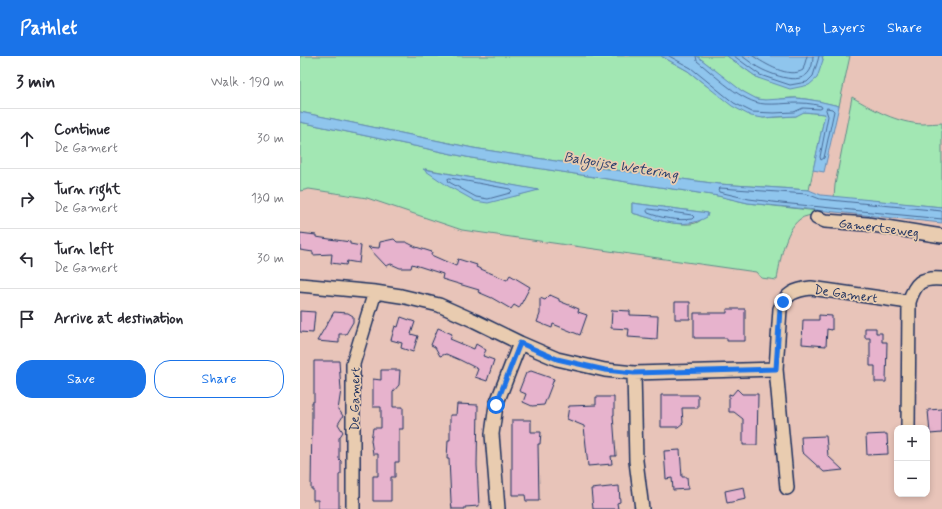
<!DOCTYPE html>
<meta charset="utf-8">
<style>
body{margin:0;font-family:Mynerve,sans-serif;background:#f7f7f7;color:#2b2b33}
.controls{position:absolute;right:12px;bottom:12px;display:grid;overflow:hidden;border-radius:8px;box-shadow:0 2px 6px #0003}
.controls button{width:36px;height:36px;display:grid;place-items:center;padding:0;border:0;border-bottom:1px solid #e1e1e2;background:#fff;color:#2b2b33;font:20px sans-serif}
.stop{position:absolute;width:12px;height:12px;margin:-9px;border:3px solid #1a73e8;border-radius:50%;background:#fff}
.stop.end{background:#1a73e8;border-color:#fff;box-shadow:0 1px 4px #0008}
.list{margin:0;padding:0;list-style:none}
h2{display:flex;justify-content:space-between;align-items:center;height:52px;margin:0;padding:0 16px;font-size:17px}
h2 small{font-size:13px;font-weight:400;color:#7c7c81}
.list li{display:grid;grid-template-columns:26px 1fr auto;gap:12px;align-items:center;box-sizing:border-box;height:60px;padding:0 16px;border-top:1px solid #e1e1e2}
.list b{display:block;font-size:15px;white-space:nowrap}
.list p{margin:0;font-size:13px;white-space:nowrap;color:#7c7c81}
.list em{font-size:13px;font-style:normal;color:#7c7c81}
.actions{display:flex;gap:8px;padding:12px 16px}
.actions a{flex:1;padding:9px 0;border:1px solid #1a73e8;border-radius:16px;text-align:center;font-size:14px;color:#1a73e8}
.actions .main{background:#1a73e8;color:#fff}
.icon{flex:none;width:22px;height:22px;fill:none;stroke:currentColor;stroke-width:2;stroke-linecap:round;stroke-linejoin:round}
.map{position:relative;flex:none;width:642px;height:453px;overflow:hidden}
header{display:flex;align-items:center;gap:24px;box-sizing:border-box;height:56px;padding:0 20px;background:#1a73e8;color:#fff}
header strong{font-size:19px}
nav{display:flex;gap:22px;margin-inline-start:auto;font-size:14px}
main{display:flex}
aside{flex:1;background:#fff}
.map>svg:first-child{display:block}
.green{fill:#a2e7b3;stroke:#5e8b88;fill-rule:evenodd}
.water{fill:#8fc5ed;stroke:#6189b4}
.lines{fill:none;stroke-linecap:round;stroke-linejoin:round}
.shore{stroke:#496b97;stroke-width:1}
.building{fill:#e7b3cd;stroke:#1b2f5e}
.minor-casing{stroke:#1b2f5e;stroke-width:16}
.minor{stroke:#e9ccb0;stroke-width:13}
.route{stroke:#1a73e8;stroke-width:5}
.labels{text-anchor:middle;stroke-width:3.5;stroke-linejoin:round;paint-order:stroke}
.street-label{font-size:13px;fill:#1b2f5e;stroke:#e9ccb0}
.water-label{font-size:14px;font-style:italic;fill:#273e6c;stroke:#e9ccb0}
</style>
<header>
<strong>Pathlet</strong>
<nav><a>Map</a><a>Layers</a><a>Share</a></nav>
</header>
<main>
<aside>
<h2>3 min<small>Walk · 190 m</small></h2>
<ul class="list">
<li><svg class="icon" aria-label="ahead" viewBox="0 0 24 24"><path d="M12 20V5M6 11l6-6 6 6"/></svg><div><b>Continue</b><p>De Gamert</p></div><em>30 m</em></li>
<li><svg class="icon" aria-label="right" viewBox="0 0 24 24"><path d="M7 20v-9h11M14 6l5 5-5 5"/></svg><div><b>Turn right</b><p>De Gamert</p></div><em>130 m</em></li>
<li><svg class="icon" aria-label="left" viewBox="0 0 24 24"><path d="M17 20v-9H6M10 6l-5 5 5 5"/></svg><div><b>Turn left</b><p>De Gamert</p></div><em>30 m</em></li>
<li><svg class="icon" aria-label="arrive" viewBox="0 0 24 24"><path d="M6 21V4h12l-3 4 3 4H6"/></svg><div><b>Arrive at destination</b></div></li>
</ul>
<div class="actions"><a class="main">Save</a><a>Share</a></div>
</aside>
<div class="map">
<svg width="642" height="453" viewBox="0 0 642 453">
<rect width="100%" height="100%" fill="#e8c4b9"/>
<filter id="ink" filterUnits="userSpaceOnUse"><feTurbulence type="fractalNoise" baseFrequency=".025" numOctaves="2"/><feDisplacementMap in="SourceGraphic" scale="8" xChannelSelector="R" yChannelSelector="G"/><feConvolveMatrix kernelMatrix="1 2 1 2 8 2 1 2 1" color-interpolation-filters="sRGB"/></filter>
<g filter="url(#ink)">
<!-- green -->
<path class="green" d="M 0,0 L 361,0 L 388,15 L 407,30 L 463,62 L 496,60 L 503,56 L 525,58 L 509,134 L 419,128 L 300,112 L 173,92 L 0,56 Z
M 397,0 L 427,0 L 458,22 L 523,4 L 522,0 L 550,0 L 539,50 C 525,47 511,43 497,42 C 484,41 470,47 457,43 C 439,37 413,12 397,0 Z
M 552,41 C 574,54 597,67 623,68 C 629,68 636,67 642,67 L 642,151 L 534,141 L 535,129 Z
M 0,66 L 171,102 L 418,140 L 448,147 L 518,155 L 517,158 C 512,159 504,160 500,163 C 484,175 480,206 477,224 L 461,222 L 456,216 L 162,174 L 67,142 L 9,133 L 0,135 ZM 125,113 L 237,134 L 215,140 ZM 332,147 L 408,157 C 405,160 402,164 398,166 C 385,173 347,161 332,157 Z"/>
<!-- water -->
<path class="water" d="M 361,0 L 397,0 L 442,35 L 457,43 L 465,44 L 496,42 L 505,43 L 518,45 L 539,50 L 524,116 L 513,114 L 525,58 L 504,56 L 496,60 L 475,61 L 463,62 L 451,60 L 432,50 L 388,15 Z
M 427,0 L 522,0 L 523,4 L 517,22 L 509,29 L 490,33 L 458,22 Z
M 0,56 L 173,92 L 300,112 L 419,128 L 509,134 L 521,139 L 642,151 L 642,167 L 448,147 L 418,140 L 171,102 L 0,66 Z
M 123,113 L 239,134 L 188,147 L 175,145 L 148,130 Z
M 332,147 L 408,157 L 407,161 C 383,175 356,163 332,157 Z"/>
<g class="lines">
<!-- shore -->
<path class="shore" d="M 369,0 L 391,12 L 434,47 L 452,56 L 474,57 L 494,56 L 503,52 L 520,53 L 522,52 L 521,50 C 500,44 485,49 465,48 C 442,47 415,19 397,5 L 396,0
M 434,0 L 460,19 L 490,29 L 507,26 L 513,20 L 518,4 L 519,0
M 442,0 C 449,5 456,11 463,14 C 483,23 513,33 513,0
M 453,0 C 465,8 489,23 503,14 L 507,0
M 527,52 L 532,53 L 534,55 L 524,102 L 521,104 L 520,101 L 528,60 L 526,54 Z
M 150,122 L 210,133 L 212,135 L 210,137 L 188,143 L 176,141 L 149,126 L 148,123 Z
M 349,153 L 392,159 L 394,161 L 392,163 C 378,165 361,162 348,157 L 347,155 Z
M 642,155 L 520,143 L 507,138 L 420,132 L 418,134 L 419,136 L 449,143 L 481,147 L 642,163"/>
</g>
<!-- building -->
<path class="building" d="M 0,177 L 16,179 L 16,181 L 50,186 L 50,188 L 61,190 L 59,207 L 47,205 L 46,209 L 31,207 L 32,198 L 13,199 L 13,196 L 0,194 Z
M 94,183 L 97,186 L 106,186 L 116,191 L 132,196 L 131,199 L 156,210 L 158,203 L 177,209 L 176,211 L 207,224 L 210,219 L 230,231 L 219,252 L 214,249 L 211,253 L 192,242 L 178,236 L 179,234 L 142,223 L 143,218 L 112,208 L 111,212 L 100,212 L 91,208 L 86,210 L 68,191 L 79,192 L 80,186 Z
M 250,239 L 259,243 L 259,245 L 279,253 L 278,256 L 287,259 L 280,279 L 253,268 L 252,272 L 237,266 L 240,258 L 240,242 L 245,244 Z
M 375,246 L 390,246 L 390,263 L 375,263 Z
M 427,253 L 445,253 L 445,285 L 427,285 L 427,282 L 394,282 L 394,257 L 427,257 Z
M 312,254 L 330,255 L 330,259 L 358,260 L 357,283 L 328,281 L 329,273 L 311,272 Z
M 0,255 L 15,256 L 13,277 L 0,276 Z
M 34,256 L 48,257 L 53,260 L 53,266 L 46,278 L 39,278 L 39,287 L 17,285 Z
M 519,259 L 532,260 L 532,274 L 527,273 L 526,290 L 502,288 L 503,264 L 519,264 Z
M 101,261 L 115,266 L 111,278 L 118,280 L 113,296 L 101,292 L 102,287 L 91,284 L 95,270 L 98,271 Z
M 138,272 L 152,278 L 150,283 L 174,293 L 176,288 L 186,294 L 183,300 L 194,304 L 187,325 L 175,321 L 178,313 L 160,304 L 146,298 L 140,300 L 135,291 L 131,289 Z
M 565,272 L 576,272 L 576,277 L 582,277 L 582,286 L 587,286 L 586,326 L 575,326 L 575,310 L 570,310 L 570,282 L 565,282 Z
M 14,305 L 39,305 L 41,334 L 38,354 L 39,354 L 43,360 L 38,368 L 43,376 L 39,382 L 39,403 L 41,405 L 41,418 L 39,419 L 39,453 L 18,453 L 18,444 L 13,444 L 13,433 L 11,433 L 12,359 L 12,346 L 14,346 Z
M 81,314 L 100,314 L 99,329 L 93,336 L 93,351 L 103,351 L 103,373 L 99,373 L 99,406 L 95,406 L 95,421 L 91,421 L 91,445 L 73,445 L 73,420 L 78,420 L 78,398 L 73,398 L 71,384 L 73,372 L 81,372 L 81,351 L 73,351 L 73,323 L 81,324 Z
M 231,315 L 254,323 L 244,349 L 232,350 L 223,346 L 226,338 L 219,335 L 226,317 Z
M 437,333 L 442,338 L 458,338 L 457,389 L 443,389 L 443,363 L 434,356 L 429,356 L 429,338 L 432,339 Z
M 361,339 L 398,339 L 398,352 L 382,352 L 383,367 L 378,371 L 361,371 Z
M 296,341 L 314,341 L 314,359 L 313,359 L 316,400 L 311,400 L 312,408 L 288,410 L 284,370 L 267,363 L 269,350 L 296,349 Z
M 157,348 L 178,349 L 177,409 L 179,450 L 165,451 L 165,453 L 152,453 L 151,445 L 149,403 L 147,403 L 148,384 L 150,384 L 150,359 L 156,359 Z
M 642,353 L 642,377 L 630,378 L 628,354 Z
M 212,364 L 231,364 L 231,376 L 241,376 L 240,388 L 238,388 L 239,445 L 226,445 L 225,439 L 212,439 Z
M 587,378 L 588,398 L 567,399 L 566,379 Z
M 526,380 L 528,400 L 543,414 L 524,416 L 502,396 L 501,381 Z
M 380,394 L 382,421 L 387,421 L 388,433 L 373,434 L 372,422 L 366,423 L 364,395 Z
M 319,430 L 320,446 L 317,447 L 318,453 L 293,453 L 291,433 Z
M 444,431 L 446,443 L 427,447 L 425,435 Z"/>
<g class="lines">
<defs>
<path id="minor" d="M 517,162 L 525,165 L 567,168 L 642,180
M 0,229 L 75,236 L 101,240 L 139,249 L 175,265 L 220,287 L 257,303 L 305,314 L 334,317 L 476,313
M 334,317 L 336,405 L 342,453
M 608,372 L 609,246 C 615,227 621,221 642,223
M 487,432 L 476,313 L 480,253 C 486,237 495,234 511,232 L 609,246
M 53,453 L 53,308 L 75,236
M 198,453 L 192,378 L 196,349 L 220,287"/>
</defs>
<!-- minor casing -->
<use href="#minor" class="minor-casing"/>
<!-- minor -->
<use href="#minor" class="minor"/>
</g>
</g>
<g class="lines" filter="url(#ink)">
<!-- route -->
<path class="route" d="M 196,349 L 220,287 L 257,303 L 305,314 L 334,317 L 476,313 L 480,253 L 483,246"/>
</g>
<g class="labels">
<!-- street labels -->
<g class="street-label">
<text transform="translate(579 171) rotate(7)" y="5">Gamertseweg</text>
<text transform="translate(546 237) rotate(8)" y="5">De Gamert</text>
<text transform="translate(54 343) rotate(-89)" y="5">De Gamert</text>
</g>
<!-- water labels -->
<g class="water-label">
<text transform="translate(321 109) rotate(9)" y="5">Balgoijse Wetering</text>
</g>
</g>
</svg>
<div class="controls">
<button>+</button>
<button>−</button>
</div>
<div class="stop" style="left:196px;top:349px"></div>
<div class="stop end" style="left:483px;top:246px"></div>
</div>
</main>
